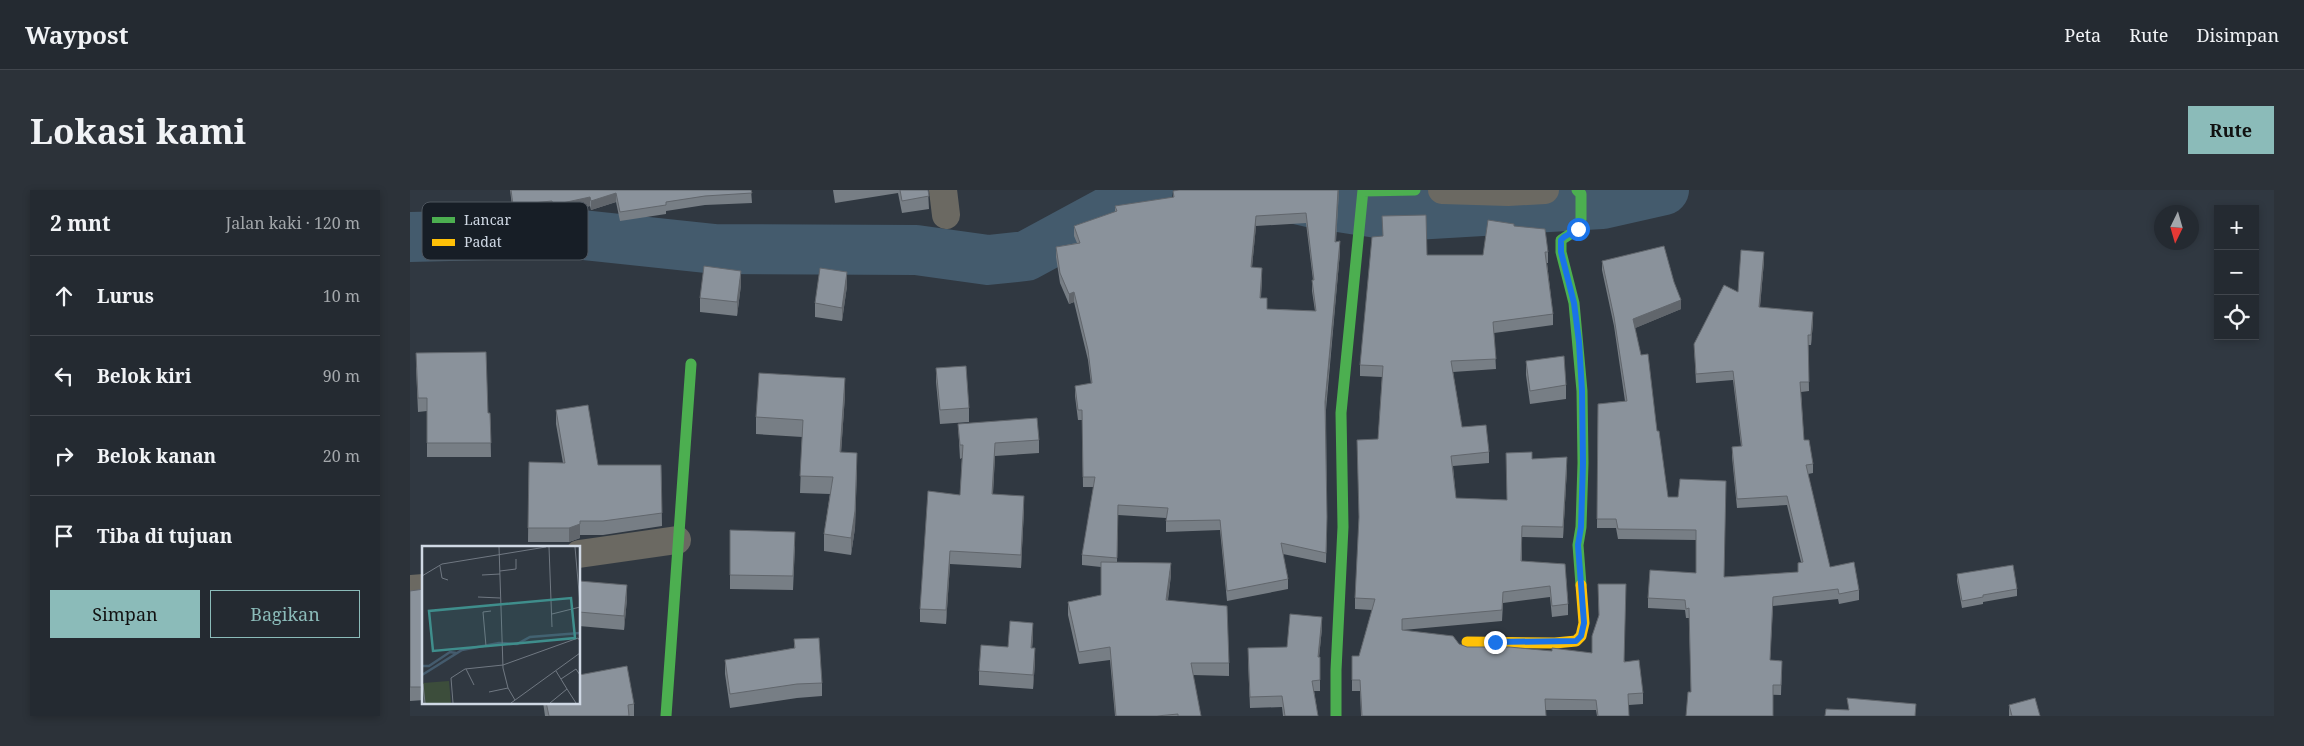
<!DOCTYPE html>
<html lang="id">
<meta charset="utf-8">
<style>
body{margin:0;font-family:"Noto Serif",serif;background:#2c3239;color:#f1f3f6}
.controls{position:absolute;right:15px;top:15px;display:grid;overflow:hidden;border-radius:0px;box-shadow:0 2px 8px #0003}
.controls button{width:45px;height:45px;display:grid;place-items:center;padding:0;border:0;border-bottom:1px solid #41464d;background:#242a31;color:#f1f3f6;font:25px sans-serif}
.compass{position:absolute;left:1744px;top:15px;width:45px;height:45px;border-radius:50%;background:#242a31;box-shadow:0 2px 8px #0003;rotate:185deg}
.stop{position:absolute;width:15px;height:15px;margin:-11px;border:4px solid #1a73e8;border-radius:50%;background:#fff}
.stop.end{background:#1a73e8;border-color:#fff;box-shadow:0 1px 5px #0008}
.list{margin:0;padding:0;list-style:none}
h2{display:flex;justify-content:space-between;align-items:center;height:65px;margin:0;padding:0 20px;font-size:21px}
h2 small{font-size:16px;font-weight:400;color:#a3a7ab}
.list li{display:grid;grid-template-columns:32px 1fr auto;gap:15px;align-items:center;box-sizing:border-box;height:80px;padding:0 20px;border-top:1px solid #41464d}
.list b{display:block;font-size:19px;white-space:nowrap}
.list em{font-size:16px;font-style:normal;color:#a3a7ab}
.actions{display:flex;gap:10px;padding:15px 20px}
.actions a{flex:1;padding:11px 0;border:1px solid #8bbbb9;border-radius:0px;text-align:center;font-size:18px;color:#8bbbb9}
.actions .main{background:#8bbbb9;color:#111}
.icon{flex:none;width:28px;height:28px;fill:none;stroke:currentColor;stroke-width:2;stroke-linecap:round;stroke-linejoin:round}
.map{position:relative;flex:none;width:1864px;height:526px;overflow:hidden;border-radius:0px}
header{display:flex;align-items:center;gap:30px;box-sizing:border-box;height:70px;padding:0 25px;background:#242a31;border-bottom:1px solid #41464d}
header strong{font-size:24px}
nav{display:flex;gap:28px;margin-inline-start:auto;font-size:18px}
.intro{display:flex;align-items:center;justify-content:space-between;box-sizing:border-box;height:120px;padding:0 30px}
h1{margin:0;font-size:35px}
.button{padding:12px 22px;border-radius:0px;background:#8bbbb9;color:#111;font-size:18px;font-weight:700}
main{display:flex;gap:30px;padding:0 30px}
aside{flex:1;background:#242a31;border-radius:0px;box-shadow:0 2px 8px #0003}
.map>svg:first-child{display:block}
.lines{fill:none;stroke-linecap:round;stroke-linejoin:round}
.river{stroke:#445b6d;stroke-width:50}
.street{stroke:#6b6962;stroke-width:28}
.fast{stroke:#4caf50;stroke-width:11}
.slow{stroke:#ffc107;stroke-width:11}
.wall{fill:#777e85;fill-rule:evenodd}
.shaded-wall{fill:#61666c}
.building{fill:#8a929b;stroke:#61666c;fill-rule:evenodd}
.route{stroke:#1a73e8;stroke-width:6}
.inset-river{fill:none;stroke:#445b6d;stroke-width:2.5}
.inset-road{fill:none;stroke:#707882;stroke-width:1}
.view{fill:#3f8e8c;fill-opacity:0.15;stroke:#3f8e8c;stroke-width:2.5}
.inset-edge{fill:none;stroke:#cfd8e4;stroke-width:2.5}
.key{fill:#171e26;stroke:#4e565f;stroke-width:1}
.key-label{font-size:14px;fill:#cfd8e4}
</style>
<header>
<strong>Waypost</strong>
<nav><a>Peta</a><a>Rute</a><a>Disimpan</a></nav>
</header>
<div class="intro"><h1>Lokasi kami</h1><a class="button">Rute</a></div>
<main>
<aside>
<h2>2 mnt<small>Jalan kaki · 120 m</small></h2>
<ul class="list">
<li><svg class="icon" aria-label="ahead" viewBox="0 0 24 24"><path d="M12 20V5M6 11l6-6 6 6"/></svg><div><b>Lurus</b></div><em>10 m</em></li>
<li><svg class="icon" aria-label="left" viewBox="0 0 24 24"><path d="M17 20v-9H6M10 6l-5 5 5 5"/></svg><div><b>Belok kiri</b></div><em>90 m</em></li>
<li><svg class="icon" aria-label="right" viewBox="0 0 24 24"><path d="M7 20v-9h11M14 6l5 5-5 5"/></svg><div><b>Belok kanan</b></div><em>20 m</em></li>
<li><svg class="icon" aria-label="arrive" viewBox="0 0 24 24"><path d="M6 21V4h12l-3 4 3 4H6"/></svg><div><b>Tiba di tujuan</b></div></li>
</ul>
<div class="actions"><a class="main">Simpan</a><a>Bagikan</a></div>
</aside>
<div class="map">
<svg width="1864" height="526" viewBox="0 0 1864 526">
<rect width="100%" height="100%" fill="#303841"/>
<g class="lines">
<!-- river -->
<path class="river" d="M 847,0 L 903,13 L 987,26 L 1192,14 L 1254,0
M 0,47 L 154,43 L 305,59 L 506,60 L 578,70 L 616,66 L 738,0"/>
<!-- street -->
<path class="street" d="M 533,0 L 536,25
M 1032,0 L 1098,2 L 1135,0
M 169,364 L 267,350
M 0,399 L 14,398"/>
<!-- fast -->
<path class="fast" d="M 1167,0 L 1171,4 L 1171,29 L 1168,39 L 1151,50 L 1151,62 L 1164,113 L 1172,201 L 1173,273 L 1171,337 L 1168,355 L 1171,395
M 953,1 L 1005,0
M 256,526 L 281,174
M 926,526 L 926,480 L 933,337 L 931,223 L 953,0"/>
<!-- slow -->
<path class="slow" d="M 1057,452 L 1145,453 L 1166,451 L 1171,446 L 1174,433 L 1171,395"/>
</g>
<!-- wall -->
<path class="wall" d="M 100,0 L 341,0 L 342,13 L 295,15 L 256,21 L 256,24 L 210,31 L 206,12 L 181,20 L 180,16 L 143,25 L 142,20 L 103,24 Z
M 423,0 L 518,0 L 519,19 L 492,23 L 488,3 L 425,13 Z
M 769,0 L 929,0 L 926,52 L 930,62 L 916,220 L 917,337 L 916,373 L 873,364 L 878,389 L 878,399 L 817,411 L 810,340 L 756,342 L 756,328 L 708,325 L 707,372 L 761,385 L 758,410 L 819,473 L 819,486 L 783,485 L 791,526 L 705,526 L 700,470 L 669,474 L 658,425 L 658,412 L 691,405 L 691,377 L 672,375 L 672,365 L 684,297 L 673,297 L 672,230 L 668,230 L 665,206 L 665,196 L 681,194 L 678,170 L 664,112 L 659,114 L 650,93 L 646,67 L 646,57 L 667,53 L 664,46 L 664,36 L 705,22 L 705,16 L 763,8 L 763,1 ZM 896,33 L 903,90 L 902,90 L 902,101 L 905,121 L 857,119 L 851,108 L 852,88 L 842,77 L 846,36 Z
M 1104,36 L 1138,62 L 1138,73 L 1137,73 L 1143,124 L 1143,135 L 1084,143 L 1086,179 L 1043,182 L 1052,237 L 1079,262 L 1079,273 L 1043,276 L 1046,308 L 1097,310 L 1122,269 L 1157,278 L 1153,348 L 1112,347 L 1112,371 L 1155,374 L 1158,414 L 1158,425 L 1142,427 L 1140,407 L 1093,413 L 1092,431 L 993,440 L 1057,457 L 1182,463 L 1189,427 L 1188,394 L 1215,472 L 1233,503 L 1233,514 L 1219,515 L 1219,526 L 1187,526 L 1186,520 L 1135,520 L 1136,526 L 951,526 L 950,501 L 942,501 L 942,466 L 949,466 L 962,420 L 945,419 L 945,408 L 968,249 L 972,187 L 950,186 L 950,175 L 1017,65 L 1073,65 Z
M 1192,71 L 1271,119 L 1225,138 L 1247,241 L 1258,307 L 1268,307 L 1314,387 L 1388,382 L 1388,373 L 1391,372 L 1377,315 L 1327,318 L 1322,267 L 1322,257 L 1331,256 L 1323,190 L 1286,193 L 1284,154 L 1354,71 L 1350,117 L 1403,132 L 1401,155 L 1398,155 L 1399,201 L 1391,202 L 1394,250 L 1403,274 L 1403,283 L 1398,284 L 1420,377 L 1449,400 L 1449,410 L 1429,414 L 1428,409 L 1363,416 L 1360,470 L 1372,471 L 1371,505 L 1281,502 L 1279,428 L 1276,428 L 1275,420 L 1238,418 L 1238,408 L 1286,383 L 1286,350 L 1208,349 L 1206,338 L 1187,338 L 1188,214 L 1215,211 L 1204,136 L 1192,80 Z
M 331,95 L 327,126 L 290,122 L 290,108 Z
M 437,96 L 432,131 L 405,127 L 405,113 Z
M 1116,171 L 1156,195 L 1156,209 L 1120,214 L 1116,185 Z
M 6,177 L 78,223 L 80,223 L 81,267 L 17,267 L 17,221 L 8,222 Z
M 526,178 L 559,218 L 559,232 L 530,234 L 526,192 Z
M 435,205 L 431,262 L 447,280 L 445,338 L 441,365 L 414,361 L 414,344 L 420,304 L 390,303 L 392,247 L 346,244 L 346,227 Z
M 146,220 L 188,275 L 251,275 L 252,336 L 193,345 L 170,345 L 170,348 L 159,352 L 118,352 L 119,272 L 153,273 L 146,234 Z
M 548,234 L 629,250 L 629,263 L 585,266 L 583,304 L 614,319 L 611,378 L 540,374 L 536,434 L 510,432 L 510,419 L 550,305 L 552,268 L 550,269 Z
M 385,356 L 383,400 L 320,399 L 320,385 Z
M 1547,384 L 1607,399 L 1607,406 L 1573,412 L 1573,414 L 1552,418 L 1547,391 Z
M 169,391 L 217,409 L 214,440 L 169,436 Z
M 14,399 L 14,510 L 0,511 L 0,401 Z
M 912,438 L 909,467 L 910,467 L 910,501 L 904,501 L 908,526 L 873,526 L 872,517 L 840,518 L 838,469 L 877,457 Z
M 623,447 L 622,458 L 625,472 L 623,499 L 569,495 L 569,481 L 598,457 Z
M 384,449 L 412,493 L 412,506 L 387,508 L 320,518 L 315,484 L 315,470 L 384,458 Z
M 133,512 L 224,514 L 224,526 L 135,526 Z
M 1599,515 L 1630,526 L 1599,526 Z"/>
<!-- shaded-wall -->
<path class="shaded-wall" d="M 928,0 L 929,0 L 925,62 L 925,52 Z
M 206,3 L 206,12 L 181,20 L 181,11 Z
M 180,7 L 180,16 L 143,25 L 143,15 Z
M 846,26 L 846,36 L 841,87 L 841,77 Z
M 930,51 L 930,62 L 915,222 L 915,212 Z
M 1354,62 L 1354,71 L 1349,126 L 1349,117 Z
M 852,78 L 852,88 L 850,118 L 850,108 Z
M 331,81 L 331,95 L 327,126 L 327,112 Z
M 437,82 L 437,96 L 432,131 L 432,118 Z
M 664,102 L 664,112 L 659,114 L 659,104 Z
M 1271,110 L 1271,119 L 1223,139 L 1223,129 Z
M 1403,122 L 1403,132 L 1401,155 L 1401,145 Z
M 435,188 L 435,205 L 430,279 L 430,262 Z
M 585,253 L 585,266 L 582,318 L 582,304 Z
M 447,263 L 445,338 L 441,365 L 441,348 Z
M 1157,267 L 1157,278 L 1153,348 L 1153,337 Z
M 614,306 L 614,319 L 611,378 L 611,365 Z
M 170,334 L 170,348 L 159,352 L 159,338 Z
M 540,361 L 540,374 L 536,434 L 536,420 Z
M 761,373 L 761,385 L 756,422 L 756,410 Z
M 217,395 L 217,409 L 214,440 L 214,426 Z
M 912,427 L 912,438 L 908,478 L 908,467 Z
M 623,433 L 623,447 L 621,472 L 621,458 Z
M 625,458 L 625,472 L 623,499 L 623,485 Z"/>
<!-- building -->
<path class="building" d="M 101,0 L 341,0 L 342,3 L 295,6 L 256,12 L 256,15 L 210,22 L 206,3 L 181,11 L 180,7 L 143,15 L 142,11 L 103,15 Z
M 490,0 L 518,0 L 519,6 L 492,11 Z
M 769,0 L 928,0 L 925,52 L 930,51 L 915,212 L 917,327 L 916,363 L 871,353 L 878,389 L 817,401 L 810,330 L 756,331 L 758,318 L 708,315 L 707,368 L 672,365 L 685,287 L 673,287 L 672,220 L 668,220 L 665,196 L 682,193 L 678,160 L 664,102 L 659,104 L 650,83 L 646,57 L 670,53 L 664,36 L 707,21 L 705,16 L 764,7 L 763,1 ZM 896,23 L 904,90 L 902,90 L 906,121 L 857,119 L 857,108 L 850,108 L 852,78 L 841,77 L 846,26 Z
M 1016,25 L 1017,65 L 1073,65 L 1078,30 L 1104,34 L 1104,36 L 1135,39 L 1138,62 L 1135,62 L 1143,124 L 1083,132 L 1086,169 L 1041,171 L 1052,237 L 1076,235 L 1079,262 L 1041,266 L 1046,308 L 1097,310 L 1096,263 L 1122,262 L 1122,269 L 1157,267 L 1153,337 L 1112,336 L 1111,371 L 1155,374 L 1158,414 L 1142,416 L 1140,396 L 1093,402 L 1092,420 L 992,429 L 992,440 L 1043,446 L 1049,454 L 1057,457 L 1099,457 L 1142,461 L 1142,458 L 1182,463 L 1182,446 L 1189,425 L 1188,394 L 1216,394 L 1214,472 L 1229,470 L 1233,503 L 1218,504 L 1219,526 L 1188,526 L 1186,510 L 1135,509 L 1136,526 L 952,526 L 950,490 L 942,490 L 942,466 L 949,466 L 965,409 L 945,408 L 949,327 L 947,250 L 968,249 L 973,176 L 950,175 L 962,47 L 973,46 L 972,26 Z
M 1254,56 L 1264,92 L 1271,110 L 1223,129 L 1231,165 L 1238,164 L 1247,241 L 1249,241 L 1258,307 L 1268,307 L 1270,289 L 1316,291 L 1314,387 L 1388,382 L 1388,373 L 1393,372 L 1377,306 L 1327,309 L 1322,257 L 1332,256 L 1323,181 L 1286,184 L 1284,154 L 1314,95 L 1328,102 L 1331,60 L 1354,62 L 1349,117 L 1403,122 L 1401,145 L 1398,145 L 1399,192 L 1390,192 L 1394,250 L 1399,250 L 1403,274 L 1396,275 L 1420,377 L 1444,372 L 1449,400 L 1429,404 L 1428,399 L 1363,407 L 1360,470 L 1372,471 L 1371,495 L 1363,495 L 1363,526 L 1276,526 L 1278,502 L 1281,502 L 1279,418 L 1276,419 L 1275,410 L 1238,408 L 1240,380 L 1286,383 L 1286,340 L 1208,339 L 1206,329 L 1187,329 L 1188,214 L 1217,211 L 1204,127 L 1192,71 Z
M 294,76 L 331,81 L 327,112 L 290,108 Z
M 410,78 L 437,82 L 432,118 L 405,113 Z
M 76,162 L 78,223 L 80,223 L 81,253 L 17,253 L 17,208 L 8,208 L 6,163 Z
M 1154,166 L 1156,195 L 1120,201 L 1116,171 Z
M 556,176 L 559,218 L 530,220 L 526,178 Z
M 349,183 L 435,188 L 430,262 L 447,263 L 445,321 L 441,348 L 414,344 L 423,287 L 390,286 L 393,230 L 346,227 Z
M 178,215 L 188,275 L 251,275 L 252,323 L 193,331 L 170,331 L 170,334 L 159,338 L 118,338 L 119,272 L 155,273 L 146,220 Z
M 627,228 L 629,250 L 585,253 L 582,304 L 614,306 L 611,365 L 540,361 L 536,420 L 510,419 L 518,301 L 550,305 L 553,255 L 550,255 L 548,234 Z
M 320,340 L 385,342 L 383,386 L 320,385 Z
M 691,372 L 761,373 L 756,410 L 817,416 L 819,473 L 781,473 L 791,526 L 768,526 L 768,524 L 747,526 L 706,526 L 700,457 L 669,462 L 658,412 L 691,405 Z
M 1603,375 L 1607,399 L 1573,405 L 1573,407 L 1552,411 L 1547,384 Z
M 169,391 L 217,395 L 214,426 L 169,422 Z
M 14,399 L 14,497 L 0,497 L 0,401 Z
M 880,424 L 912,427 L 908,467 L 910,467 L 910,490 L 902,491 L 908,526 L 875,526 L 872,506 L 840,507 L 838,458 L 877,457 Z
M 600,431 L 623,433 L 621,458 L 625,458 L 623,485 L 569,481 L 571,455 L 598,457 Z
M 409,448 L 412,493 L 387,494 L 320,504 L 315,470 L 385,458 L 384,449 Z
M 217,476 L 224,514 L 218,515 L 219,526 L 139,526 L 136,512 L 169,512 L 169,485 Z
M 1437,508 L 1506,514 L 1505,526 L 1415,526 L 1416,519 L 1439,520 Z
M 1625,508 L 1630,526 L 1602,526 L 1599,515 Z"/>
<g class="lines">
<!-- route -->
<path class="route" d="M 1085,452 L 1166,451 L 1171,446 L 1174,433 L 1168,355 L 1171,337 L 1173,273 L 1172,201 L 1169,152 L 1164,113 L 1151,62 L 1151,50 L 1154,47 L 1168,39"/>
</g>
<!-- overview -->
<g transform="translate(12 356)">
<rect width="158" height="158" fill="#303841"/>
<path d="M 27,135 L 29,157 L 2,157 L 1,137 Z" fill="#3c4d3b"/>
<path class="inset-river" d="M 0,120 L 7,120 L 28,106 L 34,107M 0,129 L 40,104 L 77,97 L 95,98 L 108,91 L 158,87"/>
<path class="inset-road" d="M 77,1 L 81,122 L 86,142 L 93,154M 127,1 L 130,81M 153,1 L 158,58M 18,20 L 20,32 L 26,34M 78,25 L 94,23 L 94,13M 60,29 L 78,28M 0,30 L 20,18 L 124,1M 56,51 L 78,52M 69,65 L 61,66 L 64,100 L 80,99M 130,68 L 158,61M 44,123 L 52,139M 134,125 L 145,143M 139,133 L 154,123 L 158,129M 1,138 L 3,157M 67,146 L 86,142M 31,157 L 29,132 L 43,123 L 81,119 L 156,92 L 158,95M 89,157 L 158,107M 128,157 L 145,143 L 154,157"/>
<path class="view" d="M 149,52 L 153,92 L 11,105 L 7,65 Z"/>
<rect width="158" height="158" class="inset-edge"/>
</g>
<!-- legend -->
<rect x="12" y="12" width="166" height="58" rx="8" class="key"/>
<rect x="22" y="27" width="23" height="6" fill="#4caf50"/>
<rect x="22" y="49" width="23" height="7" fill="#ffc107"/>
<g class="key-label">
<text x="54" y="35">Lancar</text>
<text x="54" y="57">Padat</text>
</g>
</svg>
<div class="controls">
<button>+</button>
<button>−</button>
<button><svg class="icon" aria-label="locate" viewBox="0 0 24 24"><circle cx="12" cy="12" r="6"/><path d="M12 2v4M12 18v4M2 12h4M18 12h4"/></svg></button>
</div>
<svg class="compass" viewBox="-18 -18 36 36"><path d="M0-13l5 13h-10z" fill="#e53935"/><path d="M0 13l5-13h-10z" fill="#a3a7ab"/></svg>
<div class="stop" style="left:1168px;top:39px"></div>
<div class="stop end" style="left:1085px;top:452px"></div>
</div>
</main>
